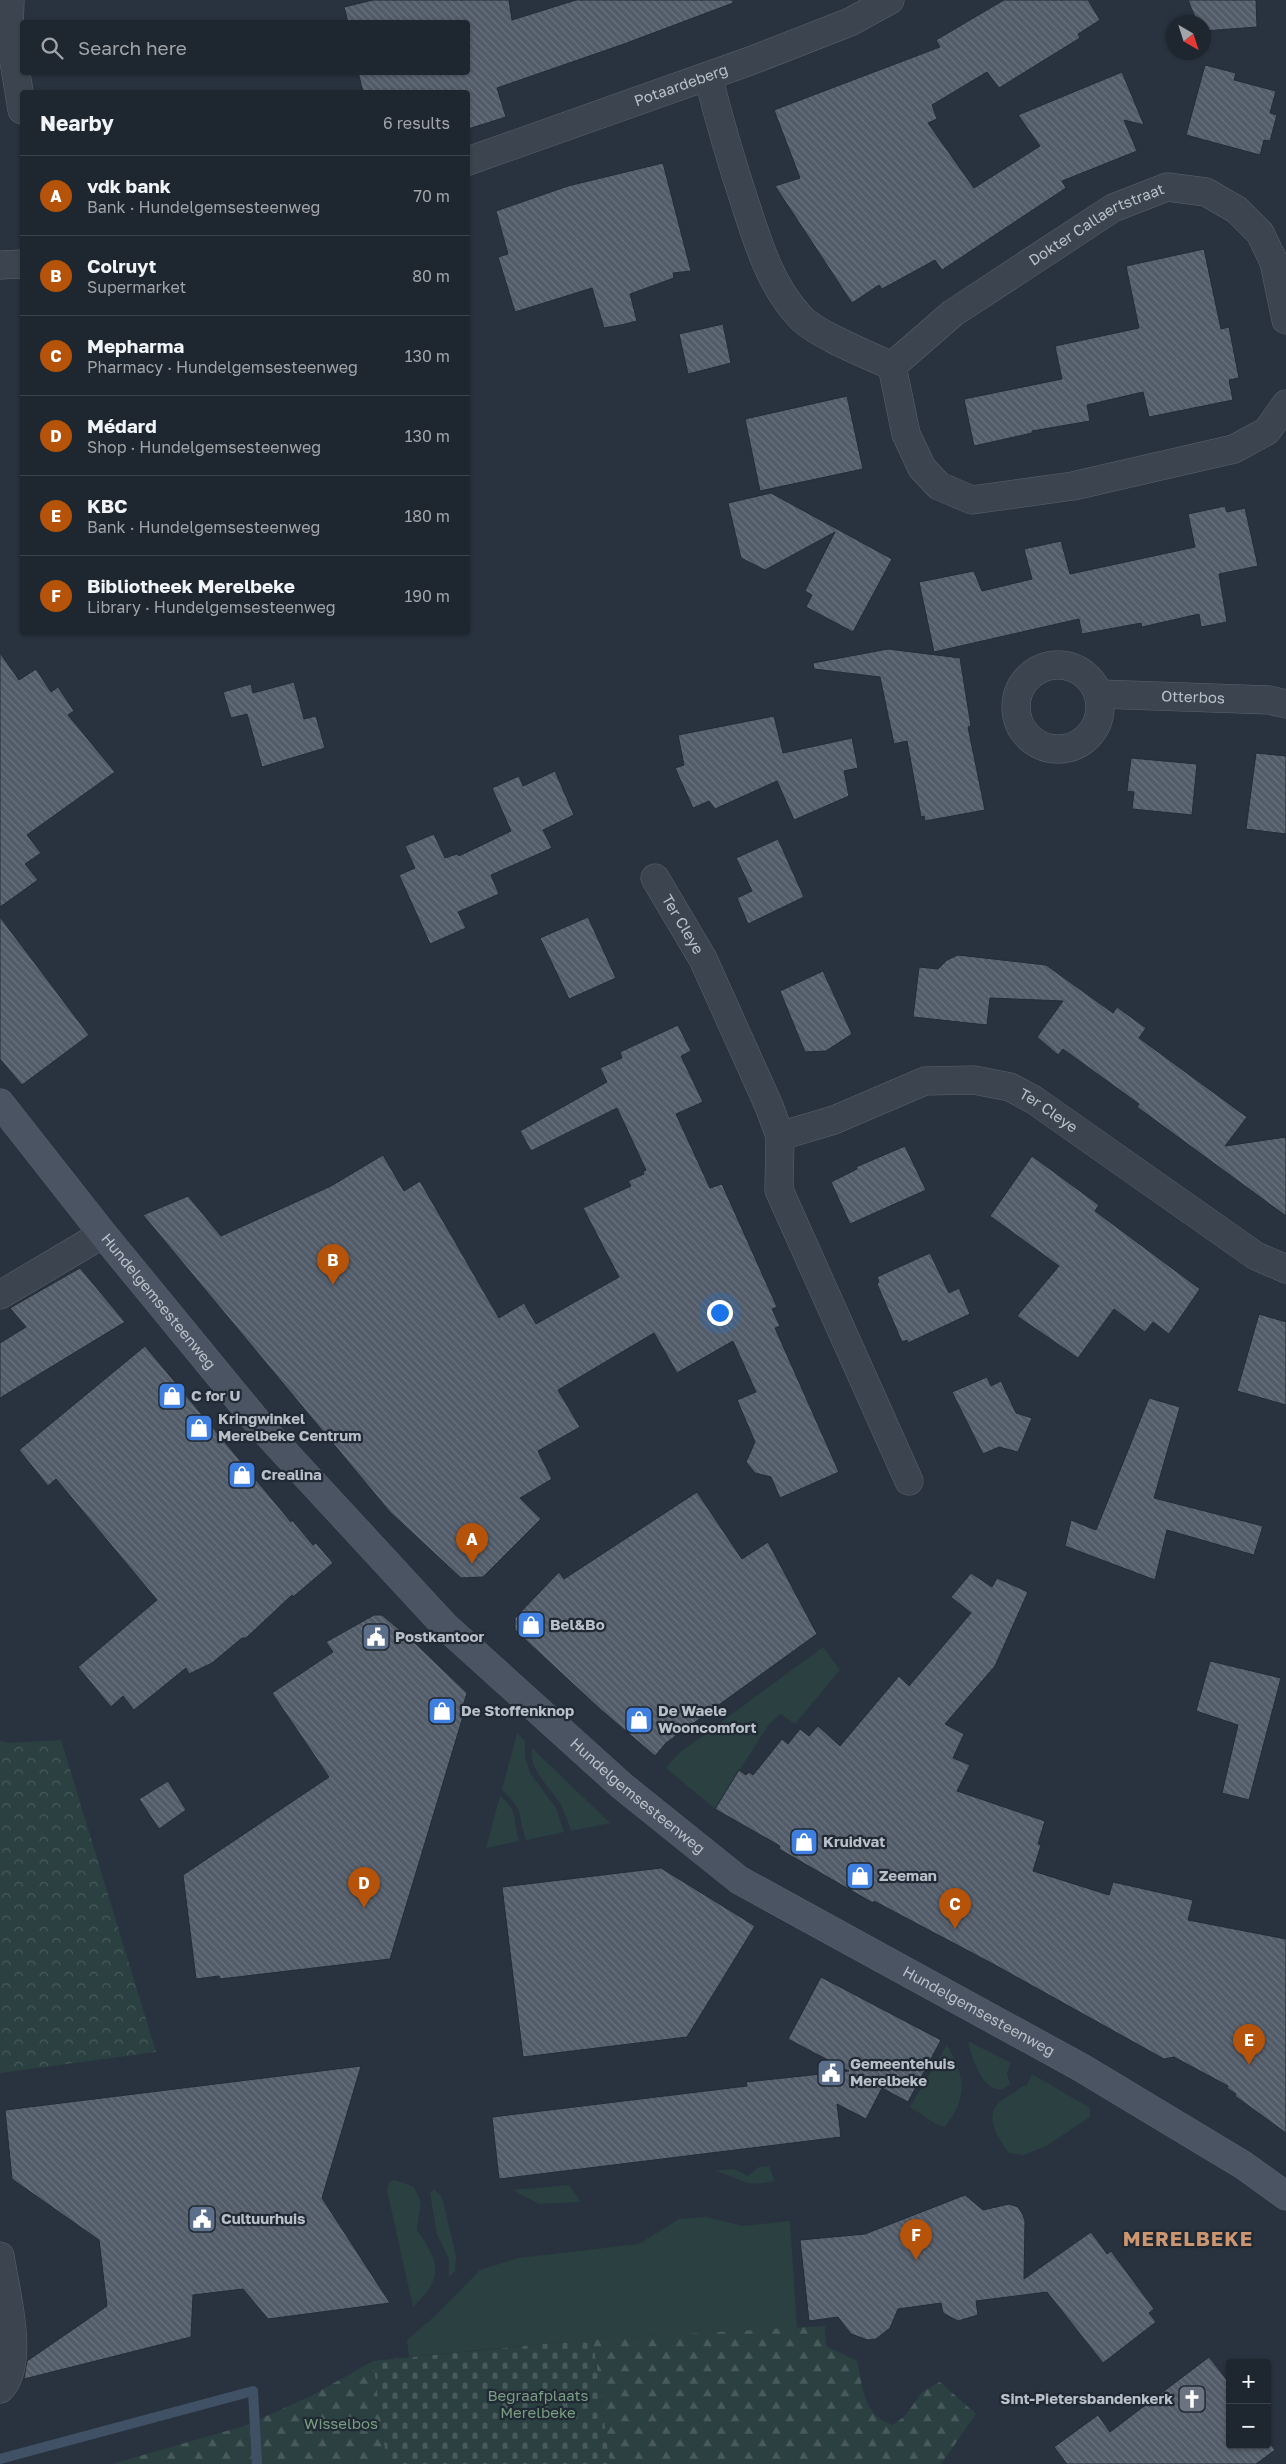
<!DOCTYPE html>
<meta charset="utf-8">
<style>
body{margin:0;font-family:"Golos Text",sans-serif;background:#262e37;color:#f1f3f6}
.controls{position:absolute;right:15px;bottom:15px;display:grid;overflow:hidden;border-radius:5px;box-shadow:0 1px 4px #0004}
.controls button{width:45px;height:45px;display:grid;place-items:center;padding:0;border:0;border-bottom:1px solid #3c434b;background:#1e262f;color:#f1f3f6;font:25px sans-serif}
.compass{position:absolute;left:1166px;top:15px;width:45px;height:45px;border-radius:50%;background:#1e262f;box-shadow:0 1px 4px #0004;rotate:141deg}
.you{position:absolute;left:719px;top:1312px;width:18px;height:18px;margin:-12px;border:4px solid #fff;border-radius:50%;background:#1a73e8;box-shadow:0 0 0 8px #1a73e833}
.badge{display:grid;place-items:center;width:32px;height:32px;border-radius:50%;background:#b45309;color:#fff;font-size:16px;font-weight:700}
.pin{position:absolute;translate:-50% -41px;filter:drop-shadow(0 1px 2px #0008)}
.pin::after{content:'';position:absolute;top:26px;width:18px;height:15px;background:inherit;clip-path:polygon(0 0,100% 0,50% 100%)}
.list{margin:0;padding:0;list-style:none}
h2{display:flex;justify-content:space-between;align-items:center;height:65px;margin:0;padding:0 20px;font-size:21px}
h2 small{font-size:16px;font-weight:400;color:#a1a5aa}
.list li{display:grid;grid-template-columns:32px 1fr auto;gap:15px;align-items:center;box-sizing:border-box;height:80px;padding:0 20px;border-top:1px solid #3c434b}
.list b{display:block;font-size:19px;white-space:nowrap}
.list p{margin:0;font-size:16px;white-space:nowrap;color:#a1a5aa}
.list em{font-size:16px;font-style:normal;color:#a1a5aa}
.icon{flex:none;width:28px;height:28px;fill:none;stroke:currentColor;stroke-width:2;stroke-linecap:round;stroke-linejoin:round}
.map{position:relative;flex:none;width:1286px;height:2464px;overflow:hidden}
.search{position:absolute;background:#1e262f;box-shadow:0 1px 4px #0004;left:20px;top:20px;width:450px;height:55px;display:flex;align-items:center;gap:12px;box-sizing:border-box;padding:0 18px;border-radius:5px;color:#a1a5aa;font-size:19px}
.panel{position:absolute;background:#1e262f;box-shadow:0 1px 4px #0004;left:20px;top:90px;width:450px;height:545px;border-radius:5px}
.map>svg:first-child{display:block}
.grass{fill:#2b4041}
.forest{fill:url(#forest-firs)}
.cemetery{fill:url(#cemetery-stones)}
.park{fill:url(#park-crowns)}
.lines{fill:none;stroke-linecap:round;stroke-linejoin:round}
.stream{stroke:#405166;stroke-width:10}
.building{fill:url(#building-back-hatch);stroke:#232c36}
.street-casing{stroke:#5a636c;stroke-width:29}
.secondary-casing{stroke:#5a636c;stroke-width:29}
.street{stroke:#3c454f;stroke-width:28}
.secondary{stroke:#4b5462;stroke-width:28}
.labels{text-anchor:middle;stroke-width:4.5;stroke-linejoin:round;paint-order:stroke}
.street-label{font-size:15px;fill:#b9c0c9;stroke:#212a34}
.poi-label{font-size:15px;font-weight:bold;fill:#b9c0c9;stroke:#212a34;text-anchor:start}
.park-label{font-size:15px;fill:#799d81;stroke:#212a34}
.district-label{font-size:20px;font-weight:bold;letter-spacing:1px;fill:#cc9671;stroke:#212a34}
</style>
<div class="map">
<svg width="1286" height="2464" viewBox="0 0 1286 2464">
<defs>
<pattern id="forest-firs" width="22" height="20" patternUnits="userSpaceOnUse" patternTransform="scale(1.25)"><rect width="22" height="20" fill="#2b4041"/><path d="M5 1l3.5 6h-7zM16 11l3.5 6h-7z" fill="#485a5b"/></pattern>
<pattern id="cemetery-stones" width="16" height="16" patternUnits="userSpaceOnUse" patternTransform="scale(1.25)"><rect width="16" height="16" fill="#2b4041"/><path d="M2 7V4a2 2 0 0 1 4 0v3zM10 15v-3a2 2 0 0 1 4 0v3z" fill="#485a5b"/></pattern>
<pattern id="park-crowns" width="20" height="18" patternUnits="userSpaceOnUse" patternTransform="scale(1.25)"><rect width="20" height="18" fill="#2b4041"/><path d="M2 6a3 3 0 1 1 6 0M12 15a3 3 0 1 1 6 0" fill="none" stroke="#485a5b"/></pattern>
<pattern id="building-back-hatch" width="6" height="6" patternUnits="userSpaceOnUse" patternTransform="scale(1.25)"><rect width="6" height="6" fill="#525c69"/><path d="M-1 5l2 2M0 0l6 6M5-1l2 2" fill="none" stroke="#69727d"/></pattern>
</defs>
<rect width="100%" height="100%" fill="#28333f"/>
<!-- grass -->
<path class="grass" d="M 823,1647 L 840,1670 L 795,1724 L 781,1714 L 769,1724 L 715,1809 L 666,1768 L 678,1754 Z
M 517,1733 L 525,1741 L 525,1757 L 530,1773 L 556,1808 L 564,1832 L 526,1840 C 517,1813 525,1811 502,1790 Z
M 532,1748 L 610,1823 L 571,1831 C 568,1822 565,1813 561,1805 C 550,1786 529,1772 532,1748 Z
M 500,1796 C 520,1813 512,1819 519,1841 L 486,1848 Z
M 968,2041 L 1011,2063 L 1007,2073 L 1010,2084 C 987,2105 971,2057 968,2041 Z
M 947,2045 C 965,2078 969,2095 945,2127 L 936,2124 L 910,2107 Z
M 1032,2074 L 1090,2108 L 1090,2117 L 1048,2145 L 1024,2155 L 1009,2153 C 994,2132 980,2111 1010,2095 C 1017,2092 1020,2086 1027,2085 Z
M 769,2166 L 775,2181 C 742,2188 744,2179 715,2171 L 734,2169 L 748,2176 L 759,2167 Z
M 395,2180 L 414,2187 L 421,2202 L 417,2230 C 421,2237 426,2243 430,2251 C 443,2276 430,2290 413,2307 L 387,2190 L 389,2182 Z
M 569,2185 L 581,2202 L 539,2204 L 513,2190 Z
M 434,2189 L 442,2197 L 456,2256 L 455,2271 L 449,2277 L 449,2259 L 437,2234 L 430,2193 Z
M 706,2217 L 743,2226 L 790,2221 L 797,2328 L 593,2339 L 409,2357 L 407,2340 L 436,2315 L 480,2270 L 518,2258 L 639,2244 L 679,2219 Z"/>
<!-- forest -->
<path class="forest" d="M 825,2326 L 826,2346 L 857,2361 C 863,2388 863,2416 893,2425 L 905,2416 L 922,2392 L 940,2382 L 976,2414 L 941,2464 L 610,2464 L 593,2339 Z
M 373,2361 L 387,2464 L 112,2464 L 244,2426 L 311,2396 Z"/>
<!-- cemetery -->
<path class="cemetery" d="M 593,2339 L 610,2464 L 387,2464 L 373,2361 Z"/>
<!-- park -->
<path class="park" d="M 61,1740 L 156,2052 L 0,2073 L 0,1741 L 10,1743 Z"/>
<g class="lines">
<!-- stream -->
<path class="stream" d="M 0,2459 L 253,2391 L 257,2464"/>
</g>
<!-- building -->
<path class="building" d="M 373,0 L 509,0 L 512,20 L 576,0 L 733,0 L 733,3 L 624,44 L 497,88 L 506,117 L 468,129 L 468,92 L 363,92 L 358,72 L 468,72 L 468,22 L 348,22 L 344,7 Z
M 1004,0 L 1088,0 L 1100,20 L 1078,34 L 1080,38 L 999,88 L 987,72 L 932,105 L 937,119 L 928,123 L 974,188 L 1040,146 L 1018,115 L 1122,72 L 1144,125 L 1124,120 L 1137,151 L 1062,181 L 1066,188 L 942,270 L 935,260 L 882,289 L 879,285 L 852,303 L 775,186 L 800,178 L 774,110 L 940,47 L 936,40 Z
M 1188,0 L 1256,0 L 1257,27 L 1204,31 L 1204,22 L 1197,22 Z
M 1205,65 L 1236,73 L 1234,80 L 1276,91 L 1270,113 L 1277,115 L 1270,141 L 1264,140 L 1260,155 L 1186,135 Z
M 663,163 L 691,271 L 673,273 L 674,278 L 630,294 L 637,321 L 621,325 L 604,328 L 592,288 L 515,312 L 498,257 L 508,254 L 496,211 L 568,186 Z
M 1204,249 L 1221,329 L 1229,327 L 1239,378 L 1229,380 L 1233,400 L 1149,417 L 1143,392 L 1087,405 L 1090,421 L 1032,431 L 1032,433 L 974,446 L 964,399 L 1062,379 L 1055,346 L 1139,328 L 1126,266 Z
M 723,324 L 731,363 L 688,374 L 679,334 Z
M 847,396 L 863,469 L 760,491 L 745,419 Z
M 771,493 L 892,559 L 853,632 L 806,607 L 812,595 L 805,591 L 835,532 L 765,570 L 741,558 L 728,503 Z
M 1225,506 L 1227,512 L 1245,508 L 1258,566 L 1219,574 L 1227,622 L 1201,627 L 1199,614 L 1142,627 L 1141,623 L 1082,634 L 1079,619 L 934,652 L 919,582 L 974,571 L 982,591 L 1032,579 L 1024,549 L 1061,541 L 1070,574 L 1195,547 L 1188,514 Z
M 888,649 L 960,658 L 971,726 L 968,727 L 985,810 L 925,821 L 924,816 L 921,817 L 907,741 L 894,744 L 880,677 L 814,669 L 813,663 Z
M 0,653 L 19,680 L 36,669 L 51,692 L 58,687 L 74,711 L 68,715 L 115,772 L 27,835 L 41,853 L 25,864 L 38,880 L 0,907 Z
M 294,682 L 304,719 L 316,716 L 325,748 L 262,767 L 247,714 L 231,718 L 223,692 L 251,684 L 253,693 Z
M 774,716 L 783,753 L 852,738 L 858,768 L 844,771 L 849,796 L 794,820 L 777,781 L 715,809 L 709,801 L 693,808 L 675,768 L 684,765 L 678,735 Z
M 1256,753 L 1286,756 L 1286,834 L 1246,829 Z
M 1131,758 L 1197,764 L 1192,815 L 1132,809 L 1134,792 L 1127,791 Z
M 555,771 L 574,815 L 543,830 L 552,848 L 491,875 L 499,894 L 458,912 L 466,928 L 430,944 L 399,875 L 415,868 L 405,846 L 434,834 L 445,858 L 457,854 L 459,856 L 511,831 L 492,788 L 519,776 L 523,786 Z
M 778,839 L 804,897 L 748,924 L 737,898 L 752,891 L 736,858 Z
M 0,917 L 89,1035 L 22,1085 L 0,1059 Z
M 588,917 L 616,978 L 569,999 L 540,938 Z
M 958,955 L 1046,965 L 1113,1013 L 1117,1007 L 1146,1028 L 1139,1038 L 1247,1117 L 1225,1146 L 1286,1137 L 1286,1216 L 1137,1107 L 1139,1104 L 1063,1049 L 1058,1055 L 1037,1037 L 1063,1001 L 990,998 L 987,1025 L 913,1017 L 919,967 L 938,969 L 947,960 Z
M 823,971 L 852,1034 L 826,1051 L 805,1052 L 780,991 Z
M 678,1025 L 691,1051 L 681,1056 L 703,1102 L 676,1114 L 710,1188 L 722,1184 L 777,1307 L 772,1309 L 780,1326 L 775,1328 L 839,1472 L 780,1498 L 771,1477 L 755,1473 L 746,1462 L 755,1442 L 737,1400 L 756,1392 L 733,1341 L 677,1373 L 654,1333 L 558,1390 L 580,1427 L 538,1451 L 552,1479 L 520,1498 L 541,1519 L 483,1577 L 461,1578 L 390,1512 L 143,1215 L 188,1196 L 221,1236 L 331,1186 L 383,1155 L 404,1191 L 420,1181 L 499,1318 L 524,1303 L 536,1324 L 619,1277 L 583,1208 L 631,1186 L 628,1181 L 644,1174 L 643,1172 L 646,1170 L 617,1108 L 531,1151 L 520,1131 L 607,1082 L 600,1068 L 622,1058 L 620,1052 Z
M 905,1146 L 926,1190 L 850,1224 L 831,1182 L 857,1169 L 856,1167 Z
M 1032,1156 L 1099,1205 L 1095,1211 L 1200,1289 L 1169,1334 L 1153,1322 L 1145,1332 L 1114,1309 L 1078,1358 L 1017,1316 L 1059,1266 L 990,1216 Z
M 930,1253 L 949,1293 L 959,1288 L 970,1314 L 908,1343 L 907,1340 L 902,1342 L 877,1284 L 879,1282 L 877,1277 Z
M 80,1268 L 125,1322 L 0,1398 L 0,1343 L 26,1327 L 10,1308 Z
M 1259,1314 L 1286,1322 L 1286,1405 L 1237,1391 Z
M 145,1346 L 291,1522 L 292,1520 L 313,1545 L 316,1543 L 333,1563 L 293,1597 L 292,1595 L 246,1638 L 242,1638 L 212,1663 L 189,1674 L 186,1668 L 134,1710 L 123,1696 L 111,1707 L 78,1667 L 157,1600 L 56,1479 L 48,1486 L 19,1450 Z
M 987,1377 L 991,1386 L 1001,1381 L 1016,1413 L 1032,1418 L 1018,1452 L 999,1447 L 983,1454 L 952,1392 Z
M 1149,1398 L 1180,1407 L 1154,1498 L 1263,1526 L 1254,1555 L 1167,1530 L 1155,1580 L 1065,1546 L 1071,1520 L 1096,1530 Z
M 697,1492 L 742,1559 L 768,1542 L 817,1634 L 666,1743 L 655,1756 L 600,1709 L 515,1630 L 515,1618 L 559,1572 L 564,1579 Z
M 971,1573 L 992,1587 L 997,1578 L 1028,1592 L 995,1666 L 945,1724 L 964,1734 L 953,1758 L 970,1765 L 957,1791 L 1045,1821 L 1038,1844 L 1041,1845 L 1033,1871 L 1109,1895 L 1113,1882 L 1193,1900 L 1188,1920 L 1286,1939 L 1286,2133 L 1235,2096 L 1236,2094 L 1227,2088 L 1228,2086 L 1174,2057 L 1164,2059 L 995,1965 L 874,1901 L 873,1903 L 779,1849 L 780,1846 L 715,1809 L 739,1770 L 746,1775 L 749,1772 L 753,1775 L 782,1739 L 788,1744 L 800,1729 L 809,1736 L 818,1726 L 840,1746 L 899,1676 L 909,1686 L 971,1613 L 951,1597 Z
M 374,1615 L 382,1615 L 413,1641 L 467,1693 L 462,1709 L 465,1710 L 390,1959 L 220,1979 L 219,1976 L 196,1979 L 183,1875 L 329,1777 L 272,1693 L 333,1652 L 326,1642 Z
M 1210,1661 L 1281,1678 L 1249,1800 L 1222,1793 L 1238,1725 L 1196,1711 Z
M 168,1781 L 186,1810 L 159,1829 L 139,1799 Z
M 661,1868 L 755,1926 L 687,2037 L 523,2057 L 502,1887 Z
M 821,1977 L 941,2040 L 908,2102 L 882,2088 L 866,2119 L 837,2104 L 841,2137 L 499,2179 L 492,2117 L 747,2086 L 746,2082 L 849,2071 L 788,2039 Z
M 361,2066 L 322,2198 L 390,2303 L 268,2319 L 243,2289 L 193,2295 L 191,2337 L 24,2379 L 27,2361 L 107,2306 L 99,2240 L 12,2179 L 5,2110 Z
M 965,2195 L 983,2210 L 1009,2204 L 1018,2207 L 1023,2215 L 1025,2221 L 1024,2279 L 1091,2232 L 1107,2254 L 1111,2251 L 1154,2309 L 1149,2313 L 1156,2322 L 1103,2363 L 1047,2292 L 976,2301 L 978,2315 L 958,2321 L 943,2313 L 941,2303 L 898,2309 L 890,2328 L 876,2339 L 868,2340 L 851,2334 L 838,2317 L 809,2321 L 800,2240 L 865,2234 Z
M 1209,2357 L 1230,2384 L 1230,2445 L 1267,2445 L 1267,2439 L 1275,2450 L 1256,2464 L 1067,2464 L 1054,2447 L 1098,2415 L 1110,2432 Z"/>
<g class="lines">
<defs>
<g id="street">
<path d="M 10,0 L 9,31 L 22,110"/>
<path d="M 708,76 C 719,119 731,161 745,203 C 758,243 771,287 801,318 C 818,335 868,355 892,366"/>
<path id="s1" d="M 468,161 L 750,61 L 850,22 L 890,0"/>
<path d="M 0,265 L 22,264"/>
<path id="s2" d="M 892,366 L 953,313 L 1113,208 L 1167,187 L 1206,192 L 1237,210 L 1260,233 L 1274,262 L 1286,320"/>
<path d="M 892,366 L 906,434 L 922,468 L 939,486 L 972,500 L 1073,486 L 1234,449 L 1267,431 L 1286,404"/>
<circle cx="1058" cy="707" r="42"/>
<path id="s3" d="M 1099,694 L 1269,700 L 1286,704"/>
<path id="s4" d="M 655,878 L 703,959 L 769,1106 L 780,1136 L 779,1190 L 909,1481"/>
<path id="s5" d="M 780,1136 L 834,1120 L 925,1081 L 974,1080 L 1010,1087 L 1034,1100 L 1256,1256 L 1286,1269"/>
<path d="M 0,1295 L 103,1234"/>
<path d="M 0,2256 C 5,2289 26,2365 0,2389"/>
</g>
<g id="secondary">
<path id="s6" d="M 0,1103 L 103,1234 L 264,1430 L 445,1626 L 622,1786 L 739,1880 L 1082,2068 L 1243,2165 L 1286,2196"/>
</g>
</defs>
<!-- street casing -->
<use href="#street" class="street-casing"/>
<!-- secondary casing -->
<use href="#secondary" class="secondary-casing"/>
<!-- street -->
<use href="#street" class="street"/>
<!-- secondary -->
<use href="#secondary" class="secondary"/>
</g>
<!-- icons -->
<defs>
<symbol id="shop-square" viewBox="-11 -11 22 22"><rect x="-9" y="-9" width="18" height="18" rx="4" fill="#3f7fe0" stroke="#212a34"/><path d="M-5-2.5h2.3a2.7 3.5 0 0 1 5.4 0H5L5.5 6h-11ZM-1.5-2.5h3a1.5 2.3 0 0 0-3 0Z" fill="#fff"/></symbol>
<symbol id="civic-square" viewBox="-11 -11 22 22"><rect x="-9" y="-9" width="18" height="18" rx="4" fill="#5c6f8a" stroke="#212a34"/><path d="M-.6-6.5H3V-4.5H.6V-3L4-1V1h2V6H-6V1h2V-1L-.6-3ZM-1.2 2.5V6h2.4V2.5Z" fill="#fff"/></symbol>
<symbol id="church-square" viewBox="-11 -11 22 22"><rect x="-9" y="-9" width="18" height="18" rx="4" fill="#6b7280" stroke="#212a34"/><path d="M-1.2-6h2.4v3.5h3.3v2.4h-3.3V6h-2.4V-.1h-3.3v-2.4h3.3Z" fill="#fff"/></symbol>
</defs>
<g fill-rule="evenodd">
<use href="#shop-square" x="156" y="1380" width="32" height="32"/>
<use href="#shop-square" x="183" y="1412" width="32" height="32"/>
<use href="#shop-square" x="226" y="1459" width="32" height="32"/>
<use href="#shop-square" x="515" y="1609" width="32" height="32"/>
<use href="#civic-square" x="360" y="1621" width="32" height="32"/>
<use href="#shop-square" x="426" y="1695" width="32" height="32"/>
<use href="#shop-square" x="623" y="1704" width="32" height="32"/>
<use href="#shop-square" x="788" y="1826" width="32" height="32"/>
<use href="#shop-square" x="844" y="1860" width="32" height="32"/>
<use href="#civic-square" x="815" y="2057" width="32" height="32"/>
<use href="#civic-square" x="186" y="2203" width="32" height="32"/>
<use href="#church-square" x="1176" y="2383" width="32" height="32"/>
</g>
<g class="labels">
<!-- street labels -->
<g class="street-label">
<text dy="5" stroke="none"><textPath href="#s1" startOffset="226">Potaardeberg</textPath></text>
<text dy="5" stroke="none"><textPath href="#s2" startOffset="250">Dokter Callaertstraat</textPath></text>
<text dy="5" stroke="none"><textPath href="#s3" startOffset="94">Otterbos</textPath></text>
<text dy="5" stroke="none"><textPath href="#s4" startOffset="54">Ter Cleye</textPath></text>
<text dy="5" stroke="none"><textPath href="#s5" startOffset="286">Ter Cleye</textPath></text>
<text dy="5" stroke="none"><textPath href="#s6" startOffset="254">Hundelgemsesteenweg</textPath></text>
<text dy="5" stroke="none"><textPath href="#s6" startOffset="944">Hundelgemsesteenweg</textPath></text>
<text dy="5" stroke="none"><textPath href="#s6" startOffset="1349">Hundelgemsesteenweg</textPath></text>
</g>
<!-- poi labels -->
<g class="poi-label">
<text x="191" y="1401">C for U</text>
<text x="218" y="1424">Kringwinkel<tspan x="218" dy="17">Merelbeke Centrum</tspan></text>
<text x="261" y="1480">Crealina</text>
<text x="550" y="1630">Bel&amp;Bo</text>
<text x="395" y="1642">Postkantoor</text>
<text x="461" y="1716">De Stoffenknop</text>
<text x="658" y="1716">De Waele<tspan x="658" dy="17">Wooncomfort</tspan></text>
<text x="823" y="1847">Kruidvat</text>
<text x="879" y="1881">Zeeman</text>
<text x="850" y="2069">Gemeentehuis<tspan x="850" dy="17">Merelbeke</tspan></text>
<text x="221" y="2224">Cultuurhuis</text>
<text x="1173" y="2404" text-anchor="end">Sint-Pietersbandenkerk</text>
</g>
<!-- park labels -->
<g class="park-label">
<text x="538" y="2401">Begraafplaats<tspan x="538" dy="17">Merelbeke</tspan></text>
<text x="341" y="2429">Wisselbos</text>
</g>
<!-- district labels -->
<g class="district-label">
<text x="1188" y="2246">MERELBEKE</text>
</g>
</g>
</svg>
<div class="controls">
<button>+</button>
<button>−</button>
</div>
<svg class="compass" viewBox="-18 -18 36 36"><path d="M0-13l5 13h-10z" fill="#e53935"/><path d="M0 13l5-13h-10z" fill="#a1a5aa"/></svg>
<div class="you"></div>
<div class="pin badge" style="left:472px;top:1564px">A</div>
<div class="pin badge" style="left:333px;top:1285px">B</div>
<div class="pin badge" style="left:955px;top:1929px">C</div>
<div class="pin badge" style="left:364px;top:1908px">D</div>
<div class="pin badge" style="left:1249px;top:2065px">E</div>
<div class="pin badge" style="left:916px;top:2260px">F</div>
<div class="search"><svg class="icon" aria-label="search" viewBox="0 0 24 24"><circle cx="10" cy="10" r="6"/><path d="M15 15l6 6"/></svg>Search here</div>
<section class="panel">
<h2>Nearby<small>6 results</small></h2>
<ul class="list">
<li><span class="badge">A</span><div><b>vdk bank</b><p>Bank · Hundelgemsesteenweg</p></div><em>70 m</em></li>
<li><span class="badge">B</span><div><b>Colruyt</b><p>Supermarket</p></div><em>80 m</em></li>
<li><span class="badge">C</span><div><b>Mepharma</b><p>Pharmacy · Hundelgemsesteenweg</p></div><em>130 m</em></li>
<li><span class="badge">D</span><div><b>Médard</b><p>Shop · Hundelgemsesteenweg</p></div><em>130 m</em></li>
<li><span class="badge">E</span><div><b>KBC</b><p>Bank · Hundelgemsesteenweg</p></div><em>180 m</em></li>
<li><span class="badge">F</span><div><b>Bibliotheek Merelbeke</b><p>Library · Hundelgemsesteenweg</p></div><em>190 m</em></li>
</ul>
</section>
</div>
